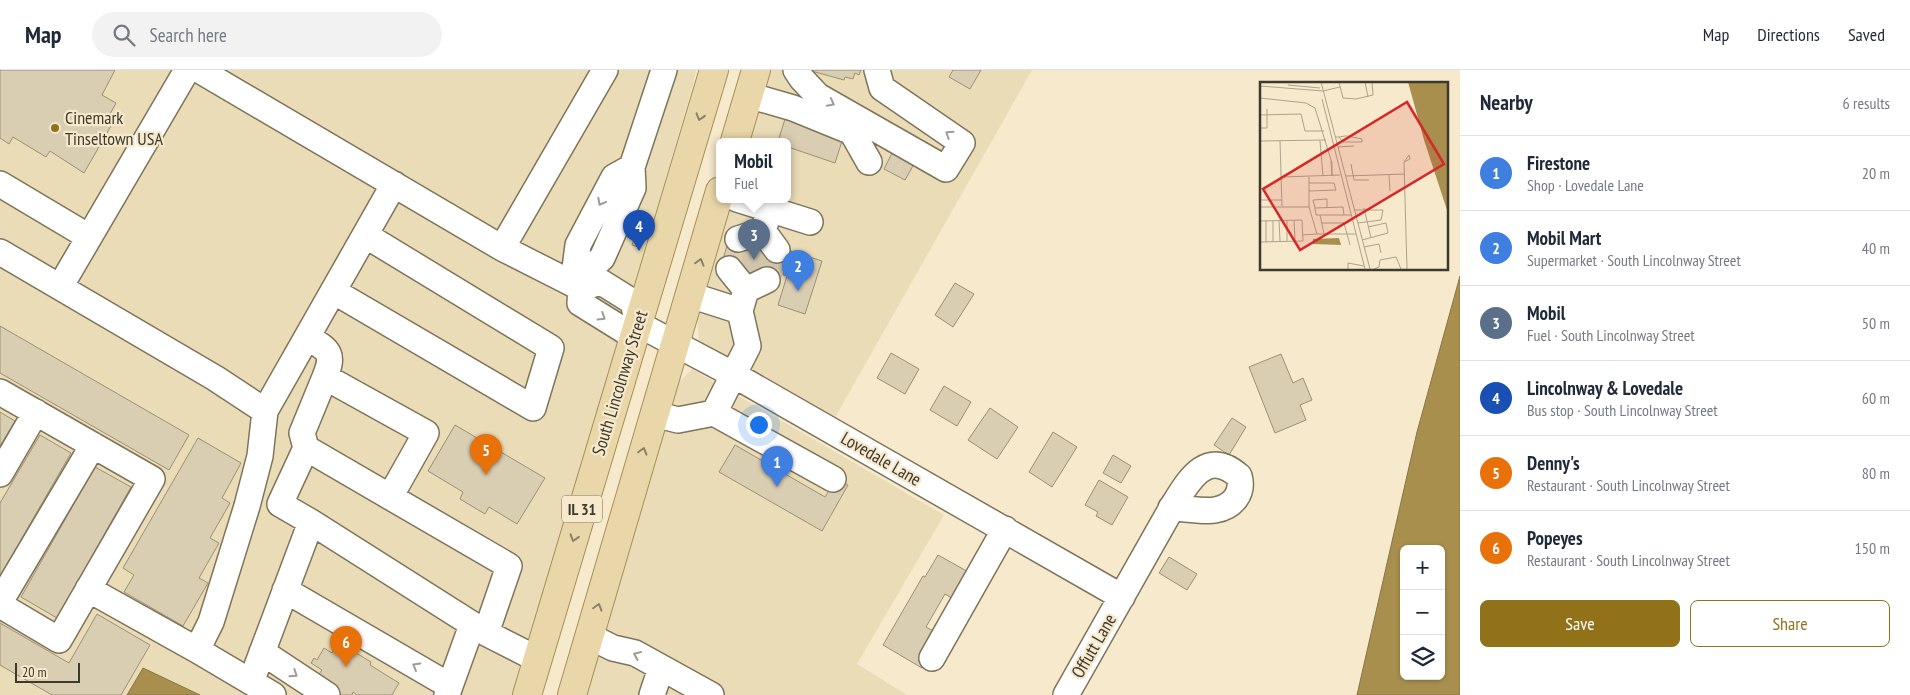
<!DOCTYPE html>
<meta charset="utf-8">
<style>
body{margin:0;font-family:"PT Sans Narrow",sans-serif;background:#f2f2f3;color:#1f2937}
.controls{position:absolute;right:15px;bottom:15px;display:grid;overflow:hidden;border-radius:8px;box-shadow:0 1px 4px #0004}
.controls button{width:45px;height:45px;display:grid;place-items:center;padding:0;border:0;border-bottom:1px solid #e0e1e3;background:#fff;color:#1f2937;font:25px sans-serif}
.scale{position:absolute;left:15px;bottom:12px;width:65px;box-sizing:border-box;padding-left:5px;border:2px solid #3e392e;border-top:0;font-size:14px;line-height:18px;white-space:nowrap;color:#3e392e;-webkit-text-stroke:4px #f6e9cc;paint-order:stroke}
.you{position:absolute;left:758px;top:354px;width:18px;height:18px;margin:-12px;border:4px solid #fff;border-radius:50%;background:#1a73e8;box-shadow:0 0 0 8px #1a73e833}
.badge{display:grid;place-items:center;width:32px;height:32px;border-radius:50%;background:#917218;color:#fff;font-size:16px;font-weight:700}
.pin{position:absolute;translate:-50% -41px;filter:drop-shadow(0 1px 2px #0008)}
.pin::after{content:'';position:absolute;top:26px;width:18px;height:15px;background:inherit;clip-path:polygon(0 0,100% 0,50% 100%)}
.popup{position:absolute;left:716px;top:68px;width:75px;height:65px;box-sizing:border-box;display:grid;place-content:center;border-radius:8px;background:#fff;filter:drop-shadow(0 1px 4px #0005);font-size:16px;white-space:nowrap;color:#747a83}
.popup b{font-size:19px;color:#1f2937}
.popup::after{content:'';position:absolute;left:50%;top:100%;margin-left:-10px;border:10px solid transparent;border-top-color:#fff}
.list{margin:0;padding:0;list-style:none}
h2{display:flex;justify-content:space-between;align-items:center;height:65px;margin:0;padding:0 20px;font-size:21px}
h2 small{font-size:16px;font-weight:400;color:#747a83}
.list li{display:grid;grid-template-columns:32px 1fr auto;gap:15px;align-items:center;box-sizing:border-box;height:75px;padding:0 20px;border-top:1px solid #e0e1e3}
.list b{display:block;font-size:19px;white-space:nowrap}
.list p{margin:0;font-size:16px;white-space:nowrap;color:#747a83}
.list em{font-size:16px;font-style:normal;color:#747a83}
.actions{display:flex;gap:10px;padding:15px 20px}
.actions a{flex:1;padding:11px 0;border:1px solid #917218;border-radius:8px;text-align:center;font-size:18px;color:#917218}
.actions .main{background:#917218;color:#fff}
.icon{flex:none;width:28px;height:28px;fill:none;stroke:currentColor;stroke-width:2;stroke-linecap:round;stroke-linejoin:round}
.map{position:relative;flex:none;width:1460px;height:625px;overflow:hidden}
header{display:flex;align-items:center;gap:30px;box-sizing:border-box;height:70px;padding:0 25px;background:#fff;border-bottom:1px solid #e0e1e3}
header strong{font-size:24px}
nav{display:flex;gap:28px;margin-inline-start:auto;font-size:18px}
.search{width:350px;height:45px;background:#f2f2f3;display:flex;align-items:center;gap:12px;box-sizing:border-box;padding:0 18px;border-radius:28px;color:#747a83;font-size:19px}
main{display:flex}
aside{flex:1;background:#fff}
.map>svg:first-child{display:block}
.built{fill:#ebdcb8}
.water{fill:#a88f4e;stroke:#887544;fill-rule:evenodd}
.building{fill:#daceb2;stroke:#9b9075}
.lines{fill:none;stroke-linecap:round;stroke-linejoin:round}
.minor-tunnel{stroke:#d1c6ac;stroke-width:25;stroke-dasharray:25 12;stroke-linecap:butt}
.minor-casing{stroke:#7f745a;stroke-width:28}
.major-casing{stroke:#a58f58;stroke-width:30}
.minor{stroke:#fff;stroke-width:25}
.major{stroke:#ead7a9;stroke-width:28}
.oneway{stroke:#9e9c96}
.oneway2{stroke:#8b8065}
.poi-dot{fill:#917218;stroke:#f6e9cc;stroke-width:2}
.labels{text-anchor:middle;stroke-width:4.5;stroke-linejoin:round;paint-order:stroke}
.shield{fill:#f6e9cc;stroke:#756e5d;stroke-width:1}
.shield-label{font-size:16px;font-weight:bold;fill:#3e392e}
.poi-label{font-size:18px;fill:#3e392e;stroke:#f6e9cc;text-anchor:start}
.street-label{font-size:18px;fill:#3e392e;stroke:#f6e9cc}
.inset-road{fill:none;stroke:#aca38d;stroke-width:1}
.view{fill:#d62828;fill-opacity:0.15;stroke:#d62828;stroke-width:2.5}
.inset-edge{fill:none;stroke:#3e392e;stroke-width:2.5}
</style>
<header>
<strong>Map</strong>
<div class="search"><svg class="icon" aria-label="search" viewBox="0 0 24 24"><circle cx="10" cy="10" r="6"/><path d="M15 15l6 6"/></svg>Search here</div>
<nav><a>Map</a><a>Directions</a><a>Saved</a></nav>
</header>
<main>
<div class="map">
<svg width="1460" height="625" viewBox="0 0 1460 625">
<rect width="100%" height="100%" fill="#f6e9cc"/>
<!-- built -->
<path class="built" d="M 0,0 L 696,0 L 693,15 L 514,625 L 0,625 Z
M 768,0 L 1032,0 L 833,351 L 699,276 L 697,242 L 729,129 L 788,129 L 788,71 L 746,71 Z
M 692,299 L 944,445 L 857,594 L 907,625 L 585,625 L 677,314 Z"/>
<!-- water -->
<path class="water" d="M 1460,206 L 1460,625 L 1357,625 L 1417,362 ZM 1404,479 L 1441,479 L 1441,606 L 1404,606 Z
M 143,598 L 200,625 L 127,625 Z"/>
<!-- building -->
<path class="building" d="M 0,0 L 115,0 L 102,25 L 116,33 L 109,46 L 115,49 L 84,103 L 50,81 L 46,87 L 13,67 L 9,74 L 0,68 Z
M 808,0 L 861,0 L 859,5 L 855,3 L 853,9 L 845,7 L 844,10 Z
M 953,0 L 981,0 L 970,19 L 949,7 Z
M 786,46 L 844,65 L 835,93 L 788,77 L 788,71 L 778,71 Z
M 892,83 L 914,94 L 905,110 L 884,99 Z
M 636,163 L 642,165 L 638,177 L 632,175 Z
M 730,166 L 788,183 L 779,213 L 721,196 Z
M 791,181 L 822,191 L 805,244 L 778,235 L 787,206 L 783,205 Z
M 955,213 L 974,224 L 953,257 L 935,245 Z
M 0,256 L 189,365 L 169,400 L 0,303 Z
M 891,283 L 919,299 L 905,324 L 877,308 Z
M 1281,284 L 1293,313 L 1303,308 L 1312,330 L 1300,335 L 1306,350 L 1275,363 L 1249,297 Z
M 944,316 L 971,332 L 957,356 L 930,340 Z
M 990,338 L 1018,357 L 997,389 L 968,370 Z
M 0,342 L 15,351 L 0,376 Z
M 1232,348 L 1246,357 L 1229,385 L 1214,375 Z
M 455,355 L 545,408 L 517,454 L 489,437 L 485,444 L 460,429 L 463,422 L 428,401 Z
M 1053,362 L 1077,377 L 1052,417 L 1029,402 Z
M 40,365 L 71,383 L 0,506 L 0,433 Z
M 198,368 L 241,393 L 222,428 L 230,433 L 210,468 L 219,473 L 199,508 L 208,513 L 183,556 L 124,522 L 134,505 L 123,498 Z
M 735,375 L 825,427 L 830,419 L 839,410 L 848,415 L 822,461 L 719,402 Z
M 1113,385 L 1131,396 L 1121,413 L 1103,403 Z
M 95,397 L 131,417 L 57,548 L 21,527 Z
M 1099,410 L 1128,427 L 1112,455 L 1096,446 L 1098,442 L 1085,435 Z
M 938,485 L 972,504 L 956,531 L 945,524 L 926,557 L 941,565 L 922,598 L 883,575 L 923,506 L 925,507 Z
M 1169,487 L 1197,504 L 1187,520 L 1159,503 Z
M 97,544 L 150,575 L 121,625 L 52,625 L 0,595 L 0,553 L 69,593 Z
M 338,572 L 371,592 L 370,595 L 399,613 L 392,625 L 357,625 L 353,622 L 352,625 L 338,625 L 317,607 L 322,600 L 311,593 L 314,588 L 317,590 L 324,578 L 332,583 Z"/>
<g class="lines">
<!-- minor-tunnel -->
<path class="minor-tunnel" d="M 750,205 L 759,175
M 767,210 L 777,180"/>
<defs>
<path id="minor" d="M 199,0 L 502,178 L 581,218 L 601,212 L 633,232 L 638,254
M 796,0 L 802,9 L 818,26 L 946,99 L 962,73 L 882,18 L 877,0
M 748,25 L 793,38 L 852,62 L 869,92
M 0,114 L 89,167
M 737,129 L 810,152
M 770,139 L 763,161 L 777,180
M 738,169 L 763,161
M 502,178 L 605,0
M 0,182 L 215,308 L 265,341
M 729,199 L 746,220
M 767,210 L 746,220 L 740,241 L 748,276 L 714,343 L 833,409
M 573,214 L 602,188 L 633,118 L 632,97 L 664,0
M 573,214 L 578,175 L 614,107 L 632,97
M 60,217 L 187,0
M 581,218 L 580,233 L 625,261 L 638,254
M 333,221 L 533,338 L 551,278 L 365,165
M 690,225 L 740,241
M 638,254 L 734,305 L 1122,527
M 307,267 C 328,280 335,282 325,307
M 0,322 L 152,409 L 59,570 L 0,535
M 654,344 L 678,350 L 714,343
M 306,378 L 302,363 L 325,307 L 426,363 L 390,427
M 0,404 L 36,342
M 311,452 L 280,434 L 306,378 L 509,496 L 486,563
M 88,519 L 197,580
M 285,520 L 450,616 L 447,625
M 0,532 L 93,375
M 589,566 L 613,578 L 635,583 L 711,625
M 262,582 L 327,625
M 932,588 L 1005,459
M 251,612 L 311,452 L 486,563 L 537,589
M 450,616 L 472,555
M 273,625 L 197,580 L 211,552 L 247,436 L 260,386 L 265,341 L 394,114
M 652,625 L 661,598
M 1066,625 L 1174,434 C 1189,410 1207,378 1239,406 C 1244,423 1233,437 1215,440 C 1204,442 1184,438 1171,438"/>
<path id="major" d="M 735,71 L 756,0
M 527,625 L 714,0
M 572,625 L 720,121"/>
</defs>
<!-- minor casing -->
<use href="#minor" class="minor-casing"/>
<!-- major casing -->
<use href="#major" class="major-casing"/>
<!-- minor -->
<use href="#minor" class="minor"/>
<!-- major -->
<use href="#major" class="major"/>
</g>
<!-- one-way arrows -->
<defs><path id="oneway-chevron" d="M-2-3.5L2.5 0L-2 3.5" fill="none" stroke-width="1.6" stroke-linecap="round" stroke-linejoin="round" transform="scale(1.25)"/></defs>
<g class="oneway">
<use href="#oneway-chevron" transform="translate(831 33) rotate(28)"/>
<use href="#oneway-chevron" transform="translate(949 64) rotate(-146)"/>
<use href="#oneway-chevron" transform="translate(601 132) rotate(118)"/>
<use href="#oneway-chevron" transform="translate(602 247) rotate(32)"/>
<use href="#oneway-chevron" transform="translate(637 585) rotate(-156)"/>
<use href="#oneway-chevron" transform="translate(416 596) rotate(-150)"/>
<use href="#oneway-chevron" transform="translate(294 604) rotate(34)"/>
</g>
<g class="oneway2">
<use href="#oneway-chevron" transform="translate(700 47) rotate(107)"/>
<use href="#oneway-chevron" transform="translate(700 192) rotate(-74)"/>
<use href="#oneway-chevron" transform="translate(643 381) rotate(-74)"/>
<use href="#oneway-chevron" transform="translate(574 468) rotate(107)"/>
<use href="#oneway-chevron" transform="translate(598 537) rotate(-74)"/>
</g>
<!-- markers -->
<circle class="poi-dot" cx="55" cy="58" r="5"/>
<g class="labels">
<!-- shield labels -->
<rect class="shield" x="562" y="425.5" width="40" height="27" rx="4"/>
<g class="shield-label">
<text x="582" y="445">IL 31</text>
</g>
<!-- poi labels -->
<g class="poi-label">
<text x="65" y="54">Cinemark<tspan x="65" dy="21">Tinseltown USA</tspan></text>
</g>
<!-- street labels -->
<g class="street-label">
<text transform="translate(620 313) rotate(-73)" y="6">South Lincolnway Street</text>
<text transform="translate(881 389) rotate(30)" y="6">Lovedale Lane</text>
<text transform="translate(1094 576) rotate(-60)" y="6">Offutt Lane</text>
</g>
</g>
<!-- overview -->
<g transform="translate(1260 12)">
<rect width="188" height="188" fill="#f6e9cc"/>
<path d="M 148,0 L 187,0 L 187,128 L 164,58 ZM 79,156 L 81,163 L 53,162 L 53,157 Z" fill="#a88f4e"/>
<path class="inset-road" d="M 61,0 L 110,187M 79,0 L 83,16 L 96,17 L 113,13 L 112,0M 105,0 L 108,15M 28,3 L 60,6M 0,4 L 63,9M 63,9 L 80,5M 0,16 L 46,21 L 55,26 L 72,81 L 72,94M 62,17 L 105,187M 0,33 L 41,32 L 45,49 L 64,49M 0,46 L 7,46 L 7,27M 76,55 L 79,55 L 85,54 L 87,54 L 102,57 L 102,60 L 83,60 L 79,55M 0,59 L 66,58M 20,59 L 22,124M 60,59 L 63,94M 78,65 L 94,64M 71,79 L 72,94M 144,80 L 150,77 L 149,73 L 144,80 L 147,187M 91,82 L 94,98 L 109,98M 129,92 L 130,109M 86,94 L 145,92M 22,95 L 80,93M 49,95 L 49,125 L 57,152 L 96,152M 49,101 L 74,101 L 76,108 L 49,109M 0,118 L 22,118M 0,125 L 49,125M 55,126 L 53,118 L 67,117 L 67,126M 104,126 L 111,156M 95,128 L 123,128 L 121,138 L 98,141M 60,133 L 56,133 L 55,126 L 83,125 L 84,133M 19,138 L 20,159M 27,138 L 27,159M 34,138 L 35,159M 0,139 L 42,138 L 43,159 L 0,160M 6,139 L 6,160M 13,139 L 13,160M 62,141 L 84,141 L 90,163M 64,152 L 60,133 L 91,133M 42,153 L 57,152M 102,158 L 128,151 L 126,141 L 108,145M 104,165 L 119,162 L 121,171M 88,187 L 88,181 L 104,184M 114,187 L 119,185 L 120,178 L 136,175 L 141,187"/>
<path class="view" d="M 147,20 L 184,82 L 40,168 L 3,107 Z"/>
<rect width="188" height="188" class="inset-edge"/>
</g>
</svg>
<div class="controls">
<button>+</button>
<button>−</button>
<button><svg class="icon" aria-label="layers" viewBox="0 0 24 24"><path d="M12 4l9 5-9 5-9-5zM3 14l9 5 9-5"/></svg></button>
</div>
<div class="scale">20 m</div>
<div class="you"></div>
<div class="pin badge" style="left:777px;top:417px;background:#3f7fe0">1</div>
<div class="pin badge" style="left:798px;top:221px;background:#3f7fe0">2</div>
<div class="pin badge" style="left:754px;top:190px;background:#5c6f8a">3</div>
<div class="popup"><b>Mobil</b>Fuel</div>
<div class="pin badge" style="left:639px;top:181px;background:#1a4fb4">4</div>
<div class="pin badge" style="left:486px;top:405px;background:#e8710a">5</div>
<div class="pin badge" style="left:346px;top:597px;background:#e8710a">6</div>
</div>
<aside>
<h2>Nearby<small>6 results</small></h2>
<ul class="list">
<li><span class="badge" style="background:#3f7fe0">1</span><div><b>Firestone</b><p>Shop · Lovedale Lane</p></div><em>20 m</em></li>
<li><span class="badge" style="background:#3f7fe0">2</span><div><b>Mobil Mart</b><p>Supermarket · South Lincolnway Street</p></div><em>40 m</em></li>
<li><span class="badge" style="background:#5c6f8a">3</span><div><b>Mobil</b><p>Fuel · South Lincolnway Street</p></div><em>50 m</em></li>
<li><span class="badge" style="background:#1a4fb4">4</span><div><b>Lincolnway &amp; Lovedale</b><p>Bus stop · South Lincolnway Street</p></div><em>60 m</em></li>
<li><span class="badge" style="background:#e8710a">5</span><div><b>Denny's</b><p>Restaurant · South Lincolnway Street</p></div><em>80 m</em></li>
<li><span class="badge" style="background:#e8710a">6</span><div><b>Popeyes</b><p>Restaurant · South Lincolnway Street</p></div><em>150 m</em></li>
</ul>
<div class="actions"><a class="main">Save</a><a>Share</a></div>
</aside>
</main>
